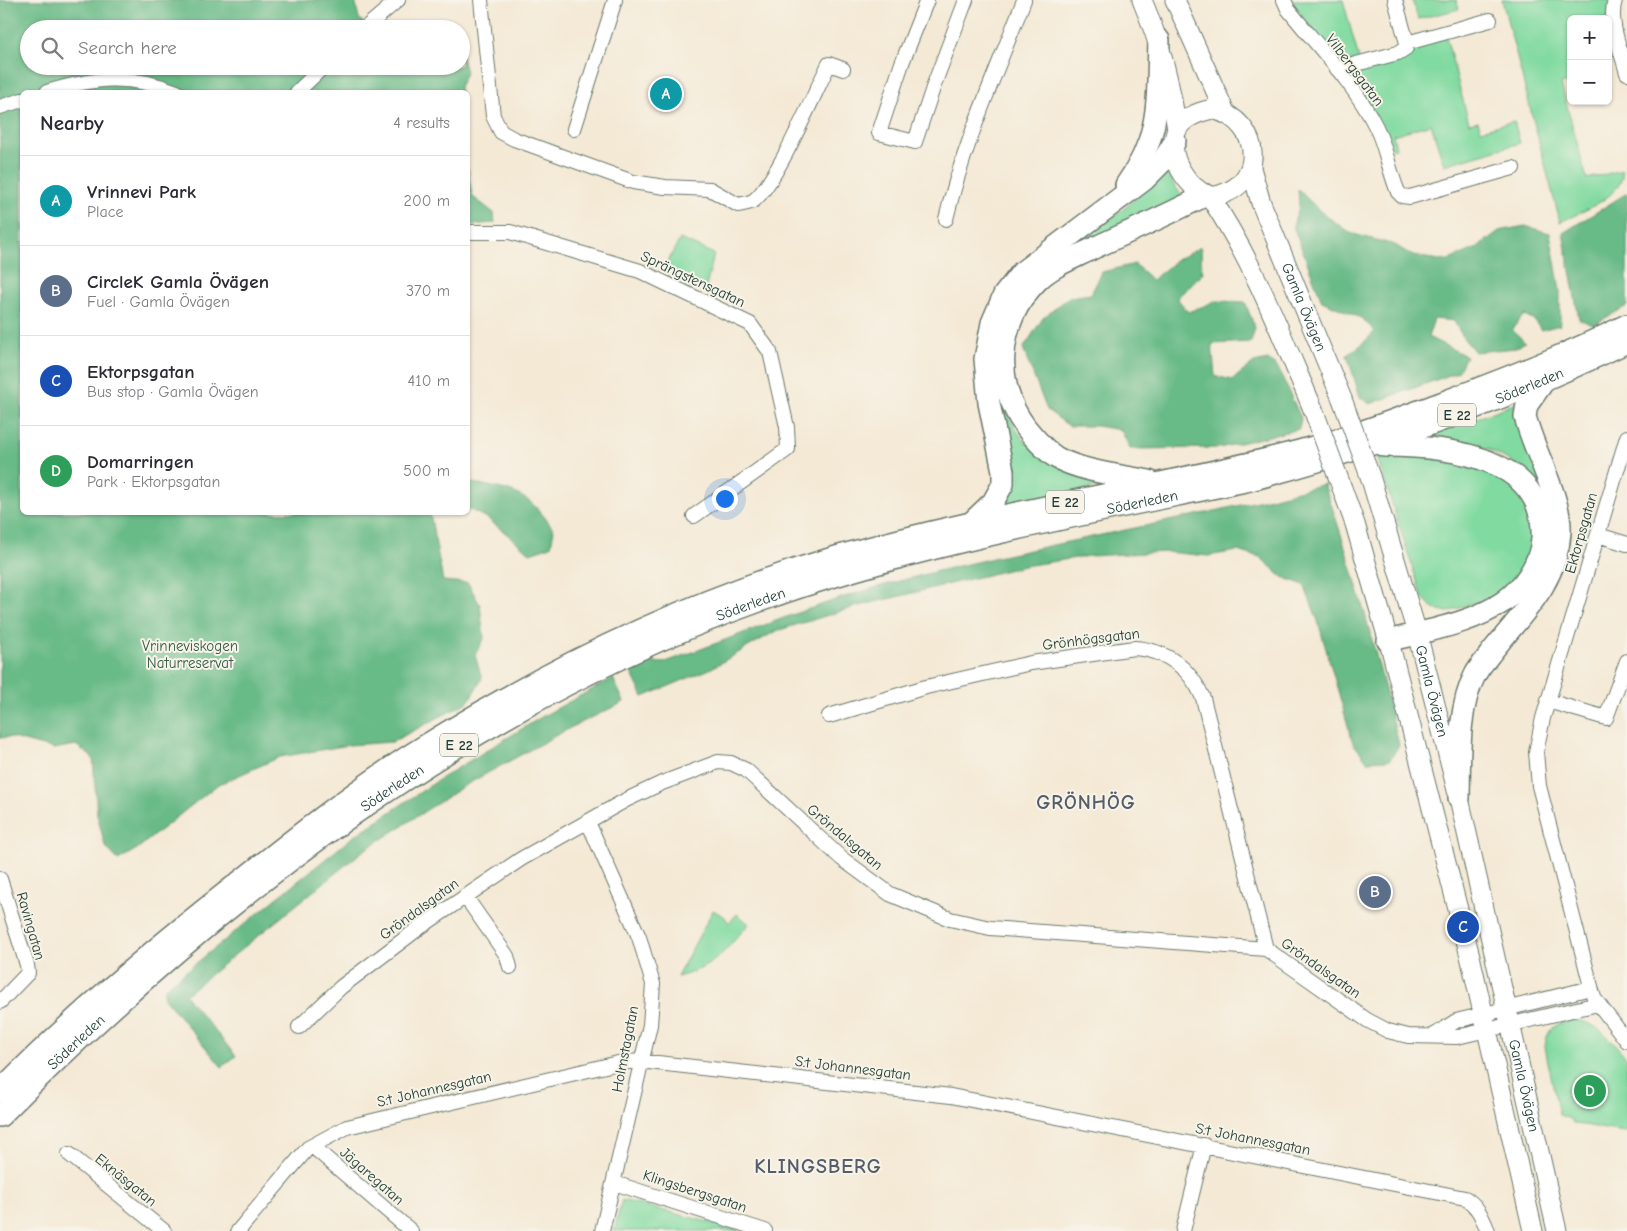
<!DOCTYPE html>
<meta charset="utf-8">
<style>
body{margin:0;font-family:"Comic Neue",sans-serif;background:#f7f7f7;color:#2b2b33}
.controls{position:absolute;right:15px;top:15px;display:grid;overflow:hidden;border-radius:8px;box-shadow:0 1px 4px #0004}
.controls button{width:45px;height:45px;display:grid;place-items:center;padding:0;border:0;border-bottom:1px solid #e1e1e2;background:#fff;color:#2b2b33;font:25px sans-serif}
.you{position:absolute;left:724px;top:498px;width:18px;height:18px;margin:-12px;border:4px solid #fff;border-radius:50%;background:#1a73e8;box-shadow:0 0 0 8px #1a73e833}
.badge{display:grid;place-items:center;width:32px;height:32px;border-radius:50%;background:#d1495b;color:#fff;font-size:16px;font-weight:700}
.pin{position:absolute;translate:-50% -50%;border:2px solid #fff;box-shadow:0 1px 5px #0006}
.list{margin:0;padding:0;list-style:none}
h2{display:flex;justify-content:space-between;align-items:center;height:65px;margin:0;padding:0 20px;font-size:21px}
h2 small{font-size:16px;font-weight:400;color:#7c7c81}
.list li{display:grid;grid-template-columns:32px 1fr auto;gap:15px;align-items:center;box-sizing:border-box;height:90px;padding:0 20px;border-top:1px solid #e1e1e2}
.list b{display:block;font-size:19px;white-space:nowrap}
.list p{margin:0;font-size:16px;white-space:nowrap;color:#7c7c81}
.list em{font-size:16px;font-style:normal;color:#7c7c81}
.icon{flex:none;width:28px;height:28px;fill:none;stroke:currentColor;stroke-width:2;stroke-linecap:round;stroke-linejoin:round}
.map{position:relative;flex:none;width:1627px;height:1231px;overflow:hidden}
.search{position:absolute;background:#fff;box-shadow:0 1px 4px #0004;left:20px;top:20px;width:450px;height:55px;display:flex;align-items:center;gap:12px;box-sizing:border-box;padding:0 18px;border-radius:28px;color:#7c7c81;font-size:19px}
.panel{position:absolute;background:#fff;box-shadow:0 1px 4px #0004;left:20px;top:90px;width:450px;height:425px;border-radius:8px}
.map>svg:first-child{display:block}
.green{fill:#81daa0;stroke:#508c6a}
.forest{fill:#68ba86;stroke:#447c5d}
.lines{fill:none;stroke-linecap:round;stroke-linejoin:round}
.minor-casing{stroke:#6a796c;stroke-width:16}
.major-casing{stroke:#6a796c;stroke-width:21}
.highway-casing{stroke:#6a796c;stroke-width:24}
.minor{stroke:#fff;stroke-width:14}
.major{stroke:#fff;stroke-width:19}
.highway{stroke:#fff;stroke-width:21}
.major-bridge-casing{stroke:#6a796c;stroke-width:21;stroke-linecap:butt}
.major-bridge{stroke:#fff;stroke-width:19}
.labels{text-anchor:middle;stroke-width:4;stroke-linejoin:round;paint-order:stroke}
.shield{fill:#f7f3e8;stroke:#60746a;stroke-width:1}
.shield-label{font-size:14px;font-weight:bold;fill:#1f3d34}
.street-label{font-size:15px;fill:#1f3d34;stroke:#f7f3e8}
.park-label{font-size:15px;fill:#335c4a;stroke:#f7f3e8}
.district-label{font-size:20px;font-weight:bold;letter-spacing:1px;fill:#565d6a;stroke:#f7f3e8}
</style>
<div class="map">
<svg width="1627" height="1231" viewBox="0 0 1627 1231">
<rect width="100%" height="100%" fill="#f7f3e8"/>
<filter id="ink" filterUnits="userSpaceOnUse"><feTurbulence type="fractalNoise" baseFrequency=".02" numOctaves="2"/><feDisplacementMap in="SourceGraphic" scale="10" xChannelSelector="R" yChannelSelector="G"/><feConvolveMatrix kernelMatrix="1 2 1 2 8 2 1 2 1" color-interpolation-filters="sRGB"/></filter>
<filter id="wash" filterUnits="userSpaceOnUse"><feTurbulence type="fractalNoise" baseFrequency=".0096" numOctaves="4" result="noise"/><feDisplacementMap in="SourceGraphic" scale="20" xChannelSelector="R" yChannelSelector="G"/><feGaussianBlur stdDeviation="1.12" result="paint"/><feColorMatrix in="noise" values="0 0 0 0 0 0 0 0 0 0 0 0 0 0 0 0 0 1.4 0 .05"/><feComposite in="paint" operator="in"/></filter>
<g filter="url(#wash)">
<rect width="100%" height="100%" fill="#f4e9d5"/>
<!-- green -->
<path class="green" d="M 1289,0 L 1343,0 L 1359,59 L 1352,61 L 1335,59 Z
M 1412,0 L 1456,0 L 1459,9 L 1418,19 Z
M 1502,0 L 1610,0 L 1607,19 L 1571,19 L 1571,81 L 1561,84 L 1587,179 L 1622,170 C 1627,195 1579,213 1560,222 Z
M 1446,37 L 1469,123 L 1478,121 L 1481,130 L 1514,121 L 1520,143 L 1444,165 L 1431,124 L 1393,135 L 1396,148 L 1393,149 L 1390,144 L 1358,85 L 1358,73 L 1361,67 L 1376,63 L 1378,67 C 1394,63 1406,62 1413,46 Z
M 1167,167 L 1173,184 L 1183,197 C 1155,211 1126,226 1098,240 C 1074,252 1046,264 1028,285 C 990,326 988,395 1023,439 C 1046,467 1084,477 1118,482 L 1000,509 L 1011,489 L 1012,477 C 1007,439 992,404 992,366 C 990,281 1055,262 1111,219 C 1131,204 1149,185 1167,167 Z
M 680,239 L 714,254 L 706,287 L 664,269 Z
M 1519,402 L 1543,489 L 1537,490 L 1512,462 L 1488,449 L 1422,439 Z
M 1419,453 L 1487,467 L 1520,493 L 1529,511 L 1533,547 L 1513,582 L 1495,596 L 1448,612 L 1434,609 L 1422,597 L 1377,457 Z
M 713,910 L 725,917 L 729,923 L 737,914 L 749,924 C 723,952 716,967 677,977 Z
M 1572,1020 C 1599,1021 1610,1040 1627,1058 L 1627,1132 C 1609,1131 1593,1125 1574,1124 L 1570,1119 L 1559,1115 L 1545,1047 C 1547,1029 1554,1024 1572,1020 Z
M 622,1200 L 724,1226 L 740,1231 L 614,1231 Z"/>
<!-- forest -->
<path class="forest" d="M 0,0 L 355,0 L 359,18 L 369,29 L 29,29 L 29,66 L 461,66 L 461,52 L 466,73 L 459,87 L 460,92 L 22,92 L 22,512 L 430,513 L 443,581 L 468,583 L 480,605 L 484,639 L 475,655 L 482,679 L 468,702 L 392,742 L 349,745 L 280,757 L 217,785 L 137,849 L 118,860 L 105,846 L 97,814 L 93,758 L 76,745 L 54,749 L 9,737 L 0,738 Z
M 468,169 L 472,196 L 494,213 L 495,223 L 468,225 Z
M 1298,189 L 1321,212 L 1350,233 L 1395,245 L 1413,256 L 1446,261 L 1475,249 L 1499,231 L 1525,226 L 1550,233 L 1560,290 L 1560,325 L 1541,330 L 1533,319 L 1524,315 L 1512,329 L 1525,342 L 1516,348 L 1475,352 L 1464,339 L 1454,321 L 1434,319 L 1428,337 L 1466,356 L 1458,372 L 1370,404 L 1360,397 L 1347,355 L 1361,345 L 1375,331 L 1361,318 L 1322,301 L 1293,226 L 1299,207 Z
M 1627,193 L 1627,306 L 1593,325 L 1579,319 L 1563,233 Z
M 1201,247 L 1202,274 L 1177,298 L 1188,312 L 1217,301 L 1245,302 L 1255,328 L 1251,342 L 1212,344 L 1215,376 L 1232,380 L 1254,363 L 1268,360 L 1278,368 L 1301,418 L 1299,429 L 1219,448 L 1130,449 L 1121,430 L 1096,426 L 1069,426 L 1047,410 L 1023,349 L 1043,318 L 1069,297 L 1091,294 L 1102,272 L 1135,264 L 1152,280 L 1178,259 Z
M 468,482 C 513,491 527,490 554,530 L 551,546 L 530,553 L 487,518 L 468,509 Z
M 1324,484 C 1355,571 1377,656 1399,745 L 1390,760 L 1367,761 L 1353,743 L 1317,618 L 1304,585 L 1282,577 L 1260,557 L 1237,551 L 1208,556 L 1166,552 L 1089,556 L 1024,566 L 855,607 L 776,631 L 710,669 L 643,697 L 628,666 L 645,661 L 663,663 C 738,636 811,605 888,584 C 1032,544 1180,524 1324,484 Z
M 613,678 L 624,702 L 568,729 L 464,786 L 363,851 L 185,995 L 236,1056 L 222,1067 L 164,998 L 164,989 L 354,836 L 443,777 L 543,716 Z"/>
</g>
<g filter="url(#ink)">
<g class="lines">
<defs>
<path id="minor" d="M 481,0 L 493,116 L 501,132 L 514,139 L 633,182 L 665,187 L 710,189 L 738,205 C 743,204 749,203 753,201 C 775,186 815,92 829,64 L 843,69
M 927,0 L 902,63 L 879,133 L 915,142 L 935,82 L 966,0
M 1284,0 L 1288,9 C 1318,47 1354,83 1376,127 C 1386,147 1389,171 1398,192 L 1402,196 L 1410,197 L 1513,168
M 1615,0 C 1608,23 1621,50 1627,73
M 364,29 L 398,0
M 1407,43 L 1490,20
M 1337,69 L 1398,53 L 1406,48 L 1407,43 L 1395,0
M 47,92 C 95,77 129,74 177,92
M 297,92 L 324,66
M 0,107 L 22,100
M 574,129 L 615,0
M 946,219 C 964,143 996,73 1024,0
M 468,232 L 510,232 L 640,271 L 750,324 L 770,352 L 787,427 L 788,449 L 694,516
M 1627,437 L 1543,718 L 1536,752 L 1539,786 L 1594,998 L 1627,1041
M 1598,535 L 1627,544
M 1548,701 L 1606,718 L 1627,661
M 829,716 L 926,687 L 1031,663 L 1134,648 C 1167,650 1191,669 1203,698 L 1266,949
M 588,822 L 639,937 L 653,984 L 650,1025 L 602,1231
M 0,879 L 27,965 L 28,973 L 0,1002
M 465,896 L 507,956 L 510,967
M 299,1027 L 341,987 L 419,928 L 521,859 L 626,800 L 662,783 L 718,762 L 731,763 L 746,770 L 841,858 L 890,894 L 950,919 L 990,928 L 1266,949 L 1367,1020 L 1388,1031 L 1408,1036 L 1457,1037 L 1598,1004
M 1433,1036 L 1456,1021 L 1591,988
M 312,1146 L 411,1231
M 69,1154 L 164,1231
M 614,1183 L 765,1231
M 238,1231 L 308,1148 L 347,1127 L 618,1063 L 640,1061 L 951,1096 L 1465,1198 C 1478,1206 1482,1217 1488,1231
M 1183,1231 L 1204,1145"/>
<g id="major">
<path d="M 1142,0 C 1161,45 1170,82 1177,130"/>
<path d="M 1175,0 L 1225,112"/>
<path d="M 1212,109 C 1264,121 1268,189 1210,197 C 1187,187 1165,156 1177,130 C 1183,117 1199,112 1212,109 Z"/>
<path id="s1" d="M 1251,168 L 1261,203 L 1342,399"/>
<path d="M 1210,197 C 1254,262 1282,337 1313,409"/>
<path id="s2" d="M 1370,476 L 1417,633 L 1459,798 L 1557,1231"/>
<path d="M 1342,488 L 1355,524 L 1392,653 L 1470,956 L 1533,1231"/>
</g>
<g id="highway">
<path d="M 1126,185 C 1162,135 1157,99 1159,40"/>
<path d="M 1384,446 C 1446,446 1547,456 1542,539 C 1540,564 1523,588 1503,602 C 1471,624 1425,631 1388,641"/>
<path d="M 1149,481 C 1119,475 1084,472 1057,458 C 1047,452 1039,443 1032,435 C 992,390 995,324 1037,281 C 1053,265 1077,257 1096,247 C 1133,230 1170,214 1206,195"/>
<path d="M 972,522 L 993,502 L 1003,484 L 1003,471 L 989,403 L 985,359 L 992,323 L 1004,295 L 1022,272 L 1144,180 L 1163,161 L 1175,141"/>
<path d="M 1459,798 C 1460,760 1457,709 1475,675 C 1479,667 1485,661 1490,654 C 1520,615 1557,584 1560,532 C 1562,499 1533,450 1525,416 L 1527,405 L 1544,381"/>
<path d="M 0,1091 C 71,1019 149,953 228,891 C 290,842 353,791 420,749 C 549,668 690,600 836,557 C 983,515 1135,492 1284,455 C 1337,442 1389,422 1441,403 C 1504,379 1567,355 1627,325"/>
<path id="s3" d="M 0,1116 C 216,899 468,704 759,601 C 917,544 1082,515 1246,481 C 1377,447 1505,401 1627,342"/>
</g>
</defs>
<!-- minor casing -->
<use href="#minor" class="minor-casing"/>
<!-- major casing -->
<use href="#major" class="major-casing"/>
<!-- highway casing -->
<use href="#highway" class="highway-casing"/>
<!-- minor -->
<use href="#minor" class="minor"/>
<!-- major -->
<use href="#major" class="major"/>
<!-- highway -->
<use href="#highway" class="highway"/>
<defs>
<path id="major-bridge" d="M 1342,399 L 1370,476
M 1313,409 L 1342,488"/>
</defs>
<!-- major-bridge casing -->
<use href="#major-bridge" class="major-bridge-casing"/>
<!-- major-bridge -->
<use href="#major-bridge" class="major-bridge"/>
</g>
</g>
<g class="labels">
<!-- shield labels -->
<g class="shield">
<rect x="1438" y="403.5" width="38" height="23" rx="4"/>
<rect x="1046" y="490.5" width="38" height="23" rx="4"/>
<rect x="440" y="733.5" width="38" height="23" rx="4"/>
</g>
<g class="shield-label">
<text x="1457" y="420">E 22</text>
<text x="1065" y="507">E 22</text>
<text x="459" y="750">E 22</text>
</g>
<!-- street labels -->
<g class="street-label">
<text transform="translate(1355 70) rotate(53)" y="5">Vilbergsgatan</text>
<text transform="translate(693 279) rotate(25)" y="5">Sprängstensgatan</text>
<text dy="5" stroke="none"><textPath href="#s1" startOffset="149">Gamla Övägen</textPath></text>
<text dy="5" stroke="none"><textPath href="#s3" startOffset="1726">Söderleden</textPath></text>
<text dy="5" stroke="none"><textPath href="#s3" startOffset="1321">Söderleden</textPath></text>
<text transform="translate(1581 533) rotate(-74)" y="5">Ektorpsgatan</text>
<text dy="5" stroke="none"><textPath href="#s3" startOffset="916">Söderleden</textPath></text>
<text transform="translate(1091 639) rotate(-7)" y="5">Grönhögsgatan</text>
<text dy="5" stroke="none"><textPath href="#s2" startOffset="224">Gamla Övägen</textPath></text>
<text dy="5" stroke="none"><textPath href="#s3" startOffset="512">Söderleden</textPath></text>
<text transform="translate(845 837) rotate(40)" y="5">Gröndalsgatan</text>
<text transform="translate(419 909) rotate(-36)" y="5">Gröndalsgatan</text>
<text transform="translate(31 926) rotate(74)" y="5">Ravingatan</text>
<text transform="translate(1321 968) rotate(35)" y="5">Gröndalsgatan</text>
<text dy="5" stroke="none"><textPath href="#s3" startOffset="106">Söderleden</textPath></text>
<text transform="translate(625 1049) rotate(-79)" y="5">Holmstagatan</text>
<text transform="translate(853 1068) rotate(7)" y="5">S:t Johannesgatan</text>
<text dy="5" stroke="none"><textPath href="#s2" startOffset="629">Gamla Övägen</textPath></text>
<text transform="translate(434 1089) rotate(-13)" y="5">S:t Johannesgatan</text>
<text transform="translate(1253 1139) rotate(11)" y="5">S:t Johannesgatan</text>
<text transform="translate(372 1176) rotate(41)" y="5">Jägaregatan</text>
<text transform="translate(126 1180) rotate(39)" y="5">Eknäsgatan</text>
<text transform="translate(695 1191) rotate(18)" y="5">Klingsbergsgatan</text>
</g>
<!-- park labels -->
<g class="park-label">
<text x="190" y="651">Vrinneviskogen<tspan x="190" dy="17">Naturreservat</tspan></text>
</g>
<!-- district labels -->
<g class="district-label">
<text x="1086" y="809">GRÖNHÖG</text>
<text x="818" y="1173">KLINGSBERG</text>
</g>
</g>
</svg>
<div class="controls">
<button>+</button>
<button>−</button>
</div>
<div class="you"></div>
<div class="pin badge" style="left:666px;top:94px;background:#0f9aa8">A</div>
<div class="pin badge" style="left:1375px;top:892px;background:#5c6f8a">B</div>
<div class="pin badge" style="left:1463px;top:927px;background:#1a4fb4">C</div>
<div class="pin badge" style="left:1590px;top:1091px;background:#2e9e5b">D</div>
<div class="search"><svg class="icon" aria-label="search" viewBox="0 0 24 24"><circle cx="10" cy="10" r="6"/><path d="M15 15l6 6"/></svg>Search here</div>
<section class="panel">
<h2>Nearby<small>4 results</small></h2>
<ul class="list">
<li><span class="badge" style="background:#0f9aa8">A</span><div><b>Vrinnevi Park</b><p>Place</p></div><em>200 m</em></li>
<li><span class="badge" style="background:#5c6f8a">B</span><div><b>CircleK Gamla Övägen</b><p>Fuel · Gamla Övägen</p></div><em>370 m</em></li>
<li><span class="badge" style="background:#1a4fb4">C</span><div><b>Ektorpsgatan</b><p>Bus stop · Gamla Övägen</p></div><em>410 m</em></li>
<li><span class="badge" style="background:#2e9e5b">D</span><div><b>Domarringen</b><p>Park · Ektorpsgatan</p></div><em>500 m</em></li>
</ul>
</section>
</div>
